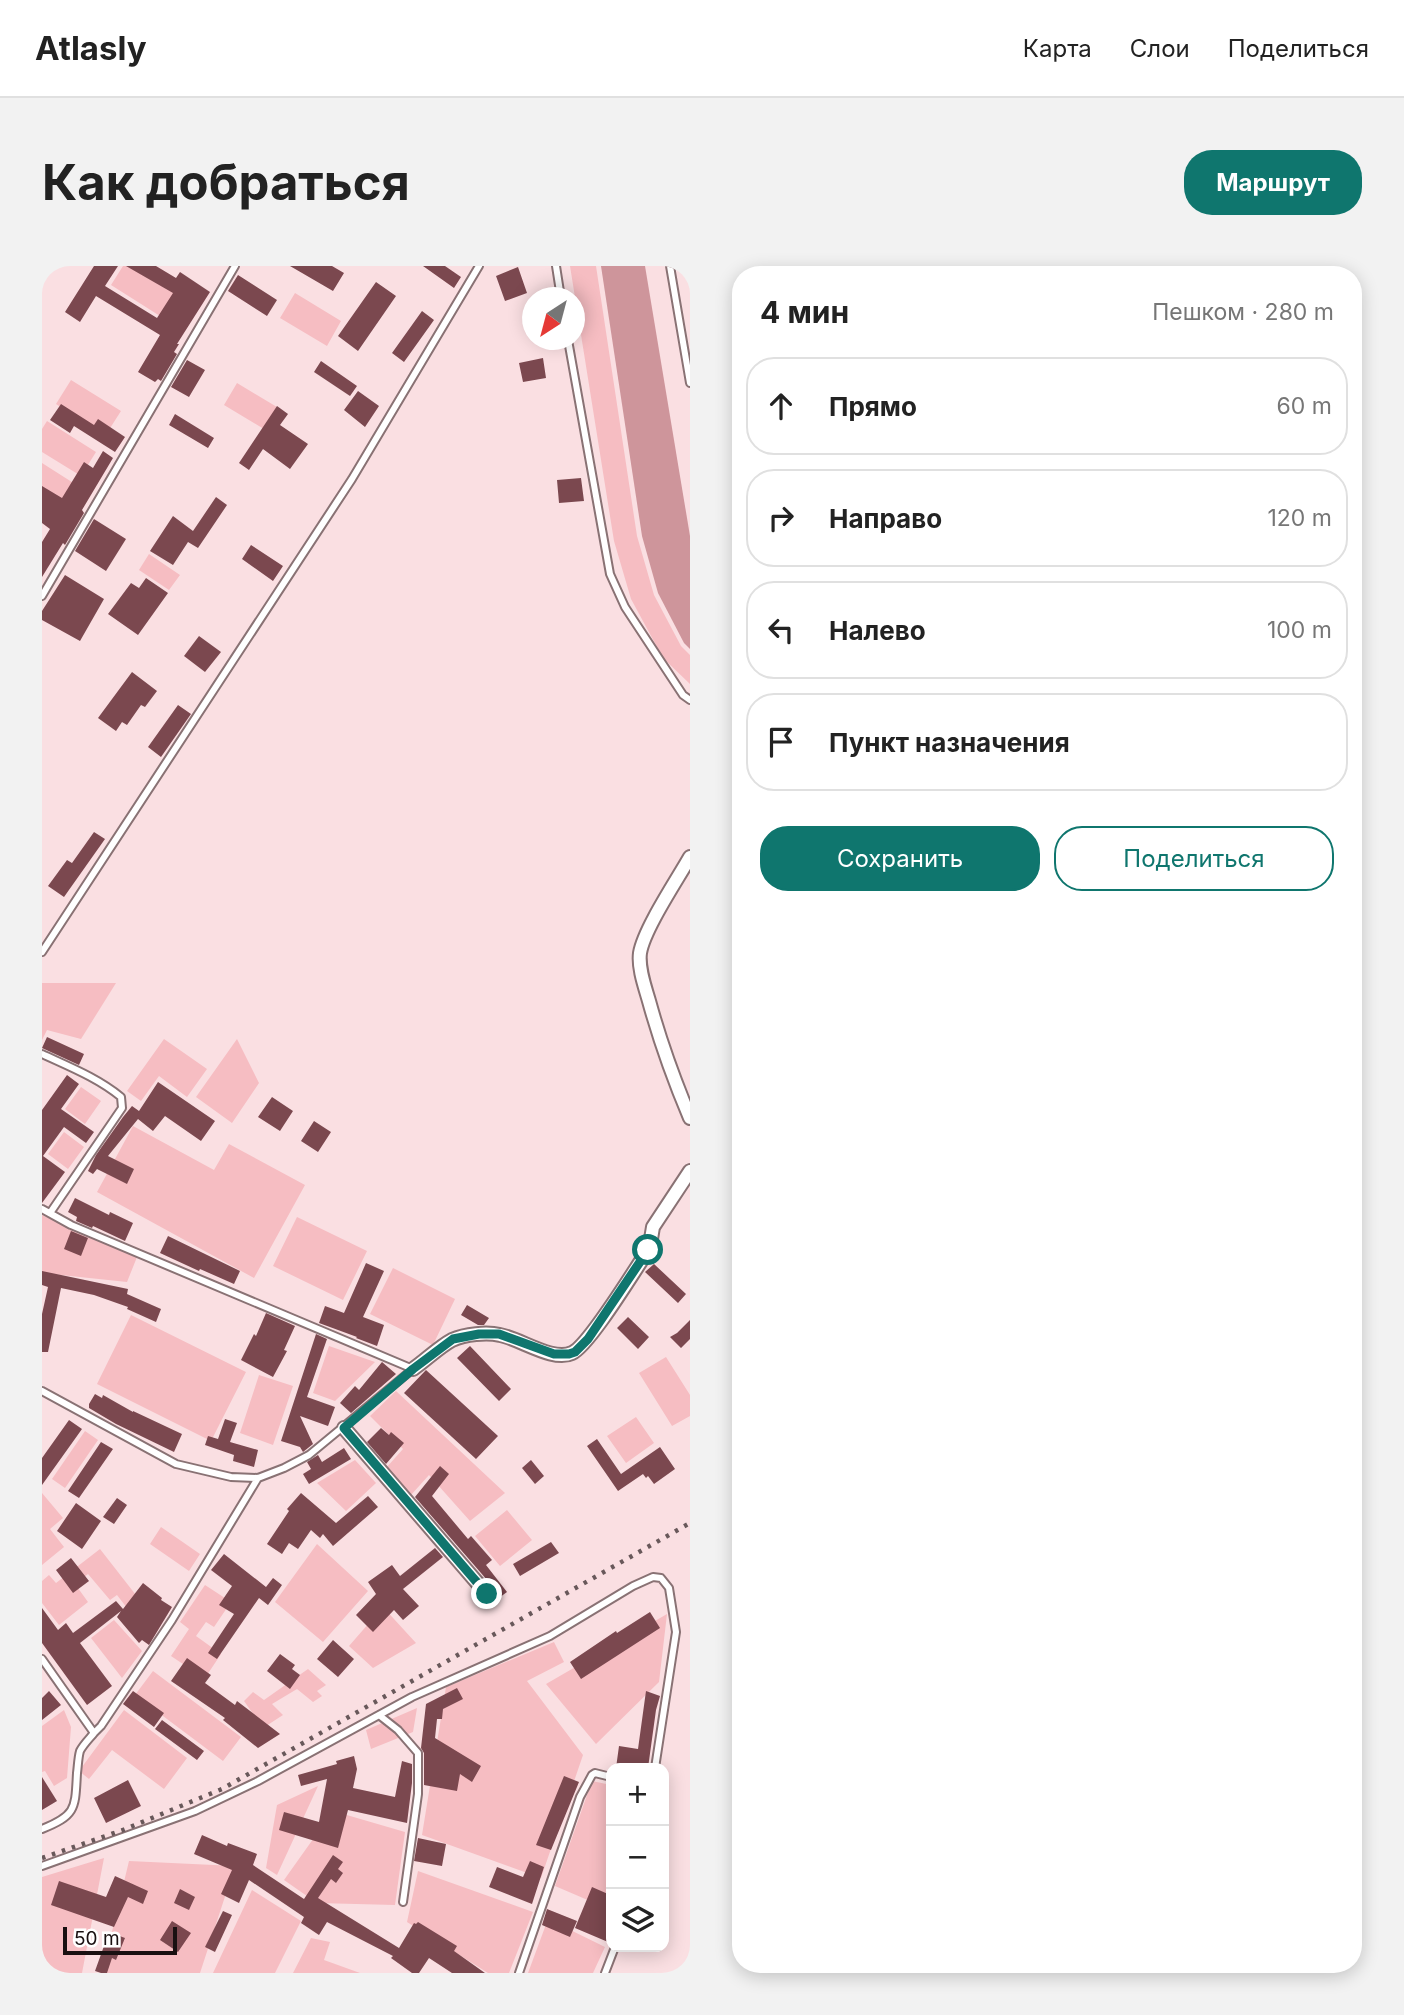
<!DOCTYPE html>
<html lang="ru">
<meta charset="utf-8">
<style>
body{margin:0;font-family:Inter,sans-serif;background:#f2f2f2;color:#222}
.controls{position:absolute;right:21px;bottom:21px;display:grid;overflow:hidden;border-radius:14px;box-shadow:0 4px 18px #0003}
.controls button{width:63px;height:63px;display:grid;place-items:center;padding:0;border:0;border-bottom:2px solid #e0e0e0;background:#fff;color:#222;font:35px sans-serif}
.compass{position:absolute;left:480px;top:21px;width:63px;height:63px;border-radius:50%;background:#fff;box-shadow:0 4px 18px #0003;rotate:216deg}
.scale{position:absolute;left:21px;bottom:18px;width:114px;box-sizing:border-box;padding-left:7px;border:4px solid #191011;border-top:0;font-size:19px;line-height:24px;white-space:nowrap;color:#191011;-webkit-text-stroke:5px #fff;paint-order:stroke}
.stop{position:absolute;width:21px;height:21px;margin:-16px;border:5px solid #0f766e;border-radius:50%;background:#fff}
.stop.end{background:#0f766e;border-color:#fff;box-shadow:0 2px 7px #0008}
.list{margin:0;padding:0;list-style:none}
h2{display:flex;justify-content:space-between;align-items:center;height:91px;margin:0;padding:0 28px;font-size:30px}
h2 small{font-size:23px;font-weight:400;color:#767676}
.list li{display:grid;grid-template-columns:46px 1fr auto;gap:21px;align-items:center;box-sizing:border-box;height:98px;margin:0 14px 14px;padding:0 14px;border:2px solid #e0e0e0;border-radius:28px}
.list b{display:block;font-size:26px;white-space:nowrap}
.list em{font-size:23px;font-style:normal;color:#767676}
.actions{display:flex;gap:14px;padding:21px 28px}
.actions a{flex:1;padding:16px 0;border:2px solid #0f766e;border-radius:28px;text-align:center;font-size:24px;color:#0f766e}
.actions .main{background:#0f766e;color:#fff}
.icon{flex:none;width:38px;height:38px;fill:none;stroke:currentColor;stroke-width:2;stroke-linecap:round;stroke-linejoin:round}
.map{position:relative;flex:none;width:648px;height:1707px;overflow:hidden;border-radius:28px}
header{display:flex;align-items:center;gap:42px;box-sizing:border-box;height:98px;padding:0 35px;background:#fff;border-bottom:2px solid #e0e0e0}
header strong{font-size:33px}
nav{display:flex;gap:38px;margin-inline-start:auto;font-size:24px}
.intro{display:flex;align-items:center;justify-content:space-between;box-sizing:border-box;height:168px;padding:0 42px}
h1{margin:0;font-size:49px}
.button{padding:18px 32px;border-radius:28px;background:#0f766e;color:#fff;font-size:24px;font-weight:700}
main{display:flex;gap:42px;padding:0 42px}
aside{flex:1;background:#fff;border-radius:28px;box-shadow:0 4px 18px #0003}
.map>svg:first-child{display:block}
.green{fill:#f6bdc2}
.water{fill:#ce959b}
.building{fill:#7b484f}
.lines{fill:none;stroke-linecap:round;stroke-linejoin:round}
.lane-casing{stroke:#897274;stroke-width:10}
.street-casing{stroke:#897274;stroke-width:16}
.lane{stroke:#fff;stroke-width:6}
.street{stroke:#fff;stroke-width:12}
.rail{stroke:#68585a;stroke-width:4.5;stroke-dasharray:3.5 7;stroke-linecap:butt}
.route{stroke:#0f766e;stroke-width:9}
</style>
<header>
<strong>Atlasly</strong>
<nav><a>Карта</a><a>Слои</a><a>Поделиться</a></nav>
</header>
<div class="intro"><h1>Как добраться</h1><a class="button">Маршрут</a></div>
<main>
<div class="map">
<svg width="648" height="1707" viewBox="0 0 648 1707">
<rect width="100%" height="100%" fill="#fadfe2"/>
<!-- green -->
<path class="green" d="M 81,0 L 94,0 L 133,25 L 118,50 L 69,19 Z
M 528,0 L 554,0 L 595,270 L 612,329 L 639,380 L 648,389 L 648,418 L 621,392 L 589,333 L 572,275 Z
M 253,27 L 299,55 L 285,80 L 238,52 Z
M 29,114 L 79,145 L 63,170 L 14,138 Z
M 195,117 L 235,141 L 222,163 L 182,139 Z
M 5,155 L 54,186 L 39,210 L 0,186 L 0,163 Z
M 0,197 L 33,218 L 17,243 L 0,232 Z
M 107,288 L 138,309 L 127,324 L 97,304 Z
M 0,717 L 74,717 L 39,773 L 5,764 L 0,774 Z
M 122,773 L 165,803 L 145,831 L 117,810 L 99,835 L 85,825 Z
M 195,773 L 217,817 L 190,857 L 154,831 Z
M 39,821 L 59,835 L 43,858 L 23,843 Z
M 91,860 L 172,904 L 187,878 L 263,919 L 212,1012 L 55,926 Z
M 22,866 L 42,881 L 26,903 L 6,888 Z
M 0,949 L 95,991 L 85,1016 L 0,1007 Z
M 255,951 L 325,985 L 301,1034 L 231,1000 Z
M 351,1002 L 413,1033 L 391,1079 L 328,1048 Z
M 89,1049 L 204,1106 L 169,1175 L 55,1118 Z
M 287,1080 L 333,1096 L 293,1135 L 271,1127 Z
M 624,1091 L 648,1129 L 648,1150 L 630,1160 L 597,1107 Z
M 217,1109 L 251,1120 L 231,1179 L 198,1167 Z
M 354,1125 L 463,1227 L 428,1255 L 387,1209 L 369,1229 L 344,1202 L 361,1183 L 328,1150 Z
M 594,1151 L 612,1177 L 584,1197 L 565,1170 Z
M 43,1165 L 56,1174 L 23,1222 L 10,1213 Z
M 313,1194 L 334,1217 L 304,1245 L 275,1217 Z
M 0,1227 L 21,1252 L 8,1263 L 22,1281 L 0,1299 Z
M 465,1244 L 490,1274 L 458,1300 L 433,1270 Z
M 119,1261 L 158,1288 L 147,1305 L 108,1278 Z
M 275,1278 L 326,1325 L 281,1376 L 233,1336 Z
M 58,1283 L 97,1333 L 85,1342 L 75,1329 L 68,1334 L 46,1308 L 33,1318 L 46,1336 L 17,1359 L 0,1337 L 0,1315 L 7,1309 L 14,1317 Z
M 163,1319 L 189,1336 L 172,1361 L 164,1356 L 154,1370 L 179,1388 L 165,1409 L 144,1400 L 129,1390 L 147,1363 L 138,1356 Z
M 341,1341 L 374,1377 L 331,1402 L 307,1380 Z
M 625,1348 L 617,1416 L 554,1478 L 504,1418 Z
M 72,1354 L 100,1385 L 80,1412 L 49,1372 Z
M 512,1376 L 522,1396 L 485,1415 L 541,1489 L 499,1612 L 380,1569 L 404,1421 Z
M 266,1403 L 284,1419 L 275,1425 L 280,1430 L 271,1436 L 255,1423 L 230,1438 L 241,1449 L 221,1462 L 202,1435 L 211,1426 L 222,1434 Z
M 111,1405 L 199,1471 L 181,1495 L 93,1429 Z
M 375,1442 L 371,1466 L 329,1483 L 324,1464 Z
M 22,1444 L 29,1461 L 25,1512 L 12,1520 L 3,1505 L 0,1506 L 0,1460 Z
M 82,1444 L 145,1492 L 122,1523 L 70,1484 L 47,1513 L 37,1505 Z
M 550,1515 L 569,1519 L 569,1644 L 513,1620 Z
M 276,1520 L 235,1609 L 224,1602 L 235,1539 Z
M 291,1545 L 363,1566 L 353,1639 L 275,1637 L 242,1614 Z
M 62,1592 L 40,1707 L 0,1707 L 0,1611 Z
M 87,1595 L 193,1600 L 158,1707 L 60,1707 Z
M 376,1605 L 491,1646 L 467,1707 L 446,1707 L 365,1656 Z
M 210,1624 L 259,1655 L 233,1707 L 171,1707 Z
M 506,1653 L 563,1681 L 551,1707 L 486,1707 Z
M 269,1672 L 288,1676 L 282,1694 L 318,1707 L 251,1707 Z"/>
<!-- water -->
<path class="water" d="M 559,0 L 603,0 L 648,270 L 648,383 L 642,377 L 616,327 L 600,270 Z"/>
<!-- building -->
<path class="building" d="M 52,0 L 76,0 L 63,20 L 115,52 L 131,27 L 84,0 L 114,0 L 134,12 L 138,6 L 168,26 L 135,78 L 137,78 L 132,86 L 135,88 L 119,115 L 116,113 L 113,116 L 96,106 L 118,69 L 54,30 L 38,56 L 23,46 Z
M 248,0 L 290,0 L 302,7 L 291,25 Z
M 381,0 L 403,0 L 419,11 L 412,22 Z
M 476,1 L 485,27 L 463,35 L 454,10 Z
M 196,9 L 235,34 L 225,50 L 186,25 Z
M 334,16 L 354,30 L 316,85 L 296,70 Z
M 380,45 L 392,54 L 362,96 L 350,87 Z
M 501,92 L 504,112 L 481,116 L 477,97 Z
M 145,94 L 163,104 L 147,131 L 129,121 Z
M 279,95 L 315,120 L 308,130 L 272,106 Z
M 316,125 L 337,140 L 323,161 L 302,144 Z
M 19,138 L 52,159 L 56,153 L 83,171 L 73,186 L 32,160 L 28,167 L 8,154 Z
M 235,140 L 246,148 L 238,159 L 266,178 L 248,203 L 221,183 L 207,204 L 197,197 Z
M 133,148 L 172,172 L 166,182 L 127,159 Z
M 61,185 L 71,192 L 40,244 L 42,247 L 23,279 L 21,277 L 0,311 L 0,276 L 8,263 L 0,257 L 0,220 L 20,232 L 42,196 L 51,202 Z
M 539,212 L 542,235 L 517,237 L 515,214 Z
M 174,231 L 185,239 L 156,282 L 146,276 L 131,299 L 108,285 L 131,250 L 151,265 Z
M 52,253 L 84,273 L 64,305 L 33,285 Z
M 209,279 L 241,300 L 231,315 L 200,293 Z
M 23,309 L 62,333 L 38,375 L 0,354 L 0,345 Z
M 104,312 L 126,327 L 96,369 L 66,348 L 89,317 L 97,322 Z
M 157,370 L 179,386 L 163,406 L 142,390 Z
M 90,406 L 115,425 L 103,441 L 99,439 L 85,459 L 80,456 L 74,465 L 56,452 Z
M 136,439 L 149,448 L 119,491 L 106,481 Z
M 52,566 L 63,573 L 22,631 L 6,620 L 25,594 L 30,597 Z
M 5,771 L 42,788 L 37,799 L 0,782 Z
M 25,809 L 37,818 L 19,843 L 52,866 L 44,877 L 22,861 L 1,890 L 23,906 L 0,937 L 0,844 Z
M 116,816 L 173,855 L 159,875 L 123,850 L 111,865 L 96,853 L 66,890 L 92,903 L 85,918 L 55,903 L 51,908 L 46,905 L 54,889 L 81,851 L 90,840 L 97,845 Z
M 230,831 L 251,845 L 238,865 L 216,851 Z
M 272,855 L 289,866 L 276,886 L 259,875 Z
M 33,932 L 67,949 L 68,946 L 91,957 L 83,975 L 51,960 L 50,962 L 34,955 L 35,951 L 26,946 Z
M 29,965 L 46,972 L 39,990 L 22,983 Z
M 126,970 L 198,1005 L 192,1018 L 158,1003 L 157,1005 L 118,987 Z
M 324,997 L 342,1005 L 321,1051 L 342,1059 L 335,1080 L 314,1072 L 315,1071 L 277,1057 L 283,1040 L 302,1047 Z
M 612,998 L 644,1028 L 636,1037 L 603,1006 Z
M 0,1005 L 86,1023 L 85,1028 L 119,1043 L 114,1056 L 85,1043 L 86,1041 L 52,1029 L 19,1022 L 6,1086 L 0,1086 L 0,1048 L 6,1021 L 0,1019 Z
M 425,1039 L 447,1052 L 442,1059 L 436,1059 L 419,1049 Z
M 224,1047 L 253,1060 L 242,1084 L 245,1085 L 231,1111 L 199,1094 L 212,1068 L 214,1070 Z
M 586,1051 L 607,1071 L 596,1083 L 575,1062 Z
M 648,1054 L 648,1073 L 639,1082 L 628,1071 L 635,1067 Z
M 274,1068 L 285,1073 L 265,1131 L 293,1141 L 286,1160 L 258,1150 L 271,1178 L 261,1186 L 258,1181 L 239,1175 Z
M 428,1080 L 469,1123 L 457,1135 L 415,1092 Z
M 340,1096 L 354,1108 L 309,1147 L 298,1137 L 313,1120 L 317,1124 Z
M 384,1104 L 456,1170 L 434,1193 L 362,1127 Z
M 53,1128 L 60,1132 L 61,1129 L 91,1146 L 91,1145 L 140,1168 L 132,1186 L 74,1158 L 47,1142 L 47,1138 Z
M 183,1153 L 195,1157 L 188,1176 L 216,1184 L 212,1201 L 191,1195 L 192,1189 L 163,1179 L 166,1170 L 176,1173 Z
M 27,1154 L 40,1163 L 0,1219 L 0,1192 Z
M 339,1162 L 347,1169 L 349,1166 L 362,1177 L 344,1198 L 325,1176 Z
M 555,1173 L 579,1208 L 618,1181 L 633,1203 L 612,1218 L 606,1210 L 604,1212 L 601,1208 L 576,1225 L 545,1180 Z
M 59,1176 L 71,1183 L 37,1232 L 26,1225 Z
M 302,1182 L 309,1193 L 267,1218 L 261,1208 L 269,1203 L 265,1196 L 276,1189 L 280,1196 Z
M 489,1194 L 502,1210 L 493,1218 L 480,1202 Z
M 398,1200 L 407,1208 L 390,1230 L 426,1273 L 429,1270 L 450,1294 L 444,1299 L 465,1326 L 454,1334 L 452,1322 L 373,1231 Z
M 259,1227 L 294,1257 L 326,1230 L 336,1241 L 291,1280 L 281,1268 L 278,1272 L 269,1264 L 256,1283 L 247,1277 L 240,1288 L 225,1278 L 247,1245 L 245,1243 Z
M 75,1232 L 85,1239 L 72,1258 L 61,1251 Z
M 34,1237 L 59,1255 L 40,1283 L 15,1265 Z
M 509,1276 L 517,1287 L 478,1310 L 471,1298 Z
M 393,1282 L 401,1291 L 361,1323 L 377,1340 L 361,1354 L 352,1344 L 331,1366 L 314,1349 L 334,1328 L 326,1316 L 350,1299 L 358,1310 Z
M 182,1288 L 224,1321 L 231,1312 L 240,1319 L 226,1339 L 217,1332 L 175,1393 L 166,1387 L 192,1348 L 177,1339 L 190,1320 L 169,1304 Z
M 29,1292 L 47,1315 L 31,1327 L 14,1304 Z
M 101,1317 L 120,1332 L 119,1334 L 130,1341 L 107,1379 L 100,1374 L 97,1377 L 75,1351 L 79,1345 L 38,1377 L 70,1420 L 45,1439 L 0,1377 L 0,1342 L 16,1364 L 24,1357 L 31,1367 L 74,1335 L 81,1343 Z
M 608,1346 L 618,1362 L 539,1413 L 528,1396 L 574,1365 L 575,1367 Z
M 291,1374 L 312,1393 L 296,1411 L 275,1393 Z
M 238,1388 L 253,1399 L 250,1403 L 258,1409 L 248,1423 L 225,1405 Z
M 145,1392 L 169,1409 L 163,1417 L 193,1439 L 195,1435 L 238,1468 L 216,1482 L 181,1454 L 183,1452 L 129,1415 Z
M 415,1422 L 421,1433 L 401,1443 L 400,1453 L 395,1453 L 393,1472 L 439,1500 L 430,1516 L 418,1508 L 415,1525 L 382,1519 L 382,1487 L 379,1482 L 384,1438 Z
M 7,1425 L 19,1439 L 0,1454 L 0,1432 Z
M 91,1425 L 122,1447 L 112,1461 L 81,1438 Z
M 604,1425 L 618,1430 L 614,1444 L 606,1502 L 574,1502 L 577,1480 L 596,1483 Z
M 120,1454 L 162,1485 L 155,1494 L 113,1463 Z
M 312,1490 L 315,1503 L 311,1522 L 353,1531 L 360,1495 L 370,1498 L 370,1517 L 365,1557 L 306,1544 L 296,1582 L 237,1564 L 242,1546 L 277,1556 L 285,1513 L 259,1520 L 256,1509 L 295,1498 L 294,1495 Z
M 522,1510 L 537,1516 L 509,1584 L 494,1579 Z
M 0,1511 L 15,1535 L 0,1544 Z
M 86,1514 L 99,1540 L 64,1557 L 52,1532 Z
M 160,1569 L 185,1580 L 186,1577 L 215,1588 L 211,1599 L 262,1633 L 291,1589 L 301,1596 L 296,1603 L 301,1607 L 294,1617 L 289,1613 L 276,1632 L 357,1682 L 372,1657 L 374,1658 L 376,1656 L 415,1680 L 412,1685 L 443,1707 L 410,1707 L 387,1692 L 377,1707 L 370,1707 L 349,1692 L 351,1690 L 285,1656 L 277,1669 L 259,1657 L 262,1651 L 207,1614 L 197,1637 L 179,1628 L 190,1604 L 152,1588 Z
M 376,1572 L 404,1578 L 400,1600 L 372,1595 Z
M 488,1595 L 502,1601 L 490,1638 L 447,1621 L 455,1601 L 481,1611 Z
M 73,1610 L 106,1625 L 101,1638 L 86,1631 L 72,1661 L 9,1639 L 17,1615 L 64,1631 Z
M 550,1621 L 566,1628 L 564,1632 L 569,1635 L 569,1669 L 566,1676 L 533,1662 Z
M 138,1623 L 153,1631 L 147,1644 L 132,1637 Z
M 505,1643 L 535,1655 L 528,1671 L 500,1659 Z
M 181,1645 L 190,1649 L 173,1686 L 163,1681 Z
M 130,1655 L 149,1667 L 136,1686 L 118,1674 Z
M 67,1666 L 83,1672 L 74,1694 L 70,1692 L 65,1707 L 59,1707 L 53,1705 Z"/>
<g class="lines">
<defs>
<path id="lane" d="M 514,0 L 519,32
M 628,0 L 648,117
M 526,74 L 568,308 L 583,341 L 641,429 L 648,434
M 0,330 L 193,0
M 0,686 L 310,213 L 437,0
M 0,788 C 28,801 56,812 79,831 L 80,842 L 8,947
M 0,943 L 29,959 L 371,1103 L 267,1189 L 242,1202 L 216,1212 L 189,1211 L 134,1198 L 0,1125
M 0,1393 L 52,1467 C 47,1473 41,1479 38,1485 C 36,1492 36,1500 35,1507 C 33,1542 35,1549 0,1563
M 337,1449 L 356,1464 L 376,1487 L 376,1528 L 361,1636
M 52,1467 L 59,1460 L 130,1354 L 216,1212
M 0,1600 L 153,1545 L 216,1515 L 370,1431 L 508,1370 L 591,1320 L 611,1311 L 619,1312 L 627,1322 L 634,1366 L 613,1502
M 477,1707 L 538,1531 L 550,1509 L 553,1507 L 569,1511
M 563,1707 L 573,1681"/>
<path id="street" d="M 648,591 C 635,614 602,663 598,687 C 596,702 603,721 607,735 C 618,775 632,814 648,852
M 371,1103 C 384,1094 397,1081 410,1074 C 423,1068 445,1066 458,1069 C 479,1073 511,1096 530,1087 C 546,1080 589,1010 601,992 L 608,979 L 611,961 L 648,905
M 302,1162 L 445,1328"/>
</defs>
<!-- lane casing -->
<use href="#lane" class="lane-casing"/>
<!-- street casing -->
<use href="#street" class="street-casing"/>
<!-- lane -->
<use href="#lane" class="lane"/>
<!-- street -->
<use href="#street" class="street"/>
<!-- rail -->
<path class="rail" d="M 0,1592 L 81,1564 L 180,1523 L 648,1257"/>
</g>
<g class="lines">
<!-- route -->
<path class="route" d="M 445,1328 L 302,1162 L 371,1103 L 411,1073 L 437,1068 L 457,1068 L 512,1088 L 527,1088 L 533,1086 L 546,1073 L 606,984"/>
</g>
</svg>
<div class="controls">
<button>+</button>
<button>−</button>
<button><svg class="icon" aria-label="layers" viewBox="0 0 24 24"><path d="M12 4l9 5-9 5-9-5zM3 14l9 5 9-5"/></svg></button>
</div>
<svg class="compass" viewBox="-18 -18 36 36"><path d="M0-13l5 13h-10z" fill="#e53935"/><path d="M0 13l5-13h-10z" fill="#767676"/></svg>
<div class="scale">50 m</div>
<div class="stop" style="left:606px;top:984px"></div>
<div class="stop end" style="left:445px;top:1328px"></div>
</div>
<aside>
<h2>4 мин<small>Пешком · 280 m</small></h2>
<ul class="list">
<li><svg class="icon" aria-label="ahead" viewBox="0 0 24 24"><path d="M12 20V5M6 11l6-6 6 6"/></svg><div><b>Прямо</b></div><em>60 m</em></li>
<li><svg class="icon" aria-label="right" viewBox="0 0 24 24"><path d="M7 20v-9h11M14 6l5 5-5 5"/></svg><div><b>Направо</b></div><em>120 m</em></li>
<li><svg class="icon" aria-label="left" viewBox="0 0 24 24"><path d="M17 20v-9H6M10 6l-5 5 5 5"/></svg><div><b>Налево</b></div><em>100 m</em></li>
<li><svg class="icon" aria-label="arrive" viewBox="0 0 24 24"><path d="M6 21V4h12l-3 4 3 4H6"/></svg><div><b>Пункт назначения</b></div></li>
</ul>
<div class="actions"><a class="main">Сохранить</a><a>Поделиться</a></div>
</aside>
</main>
